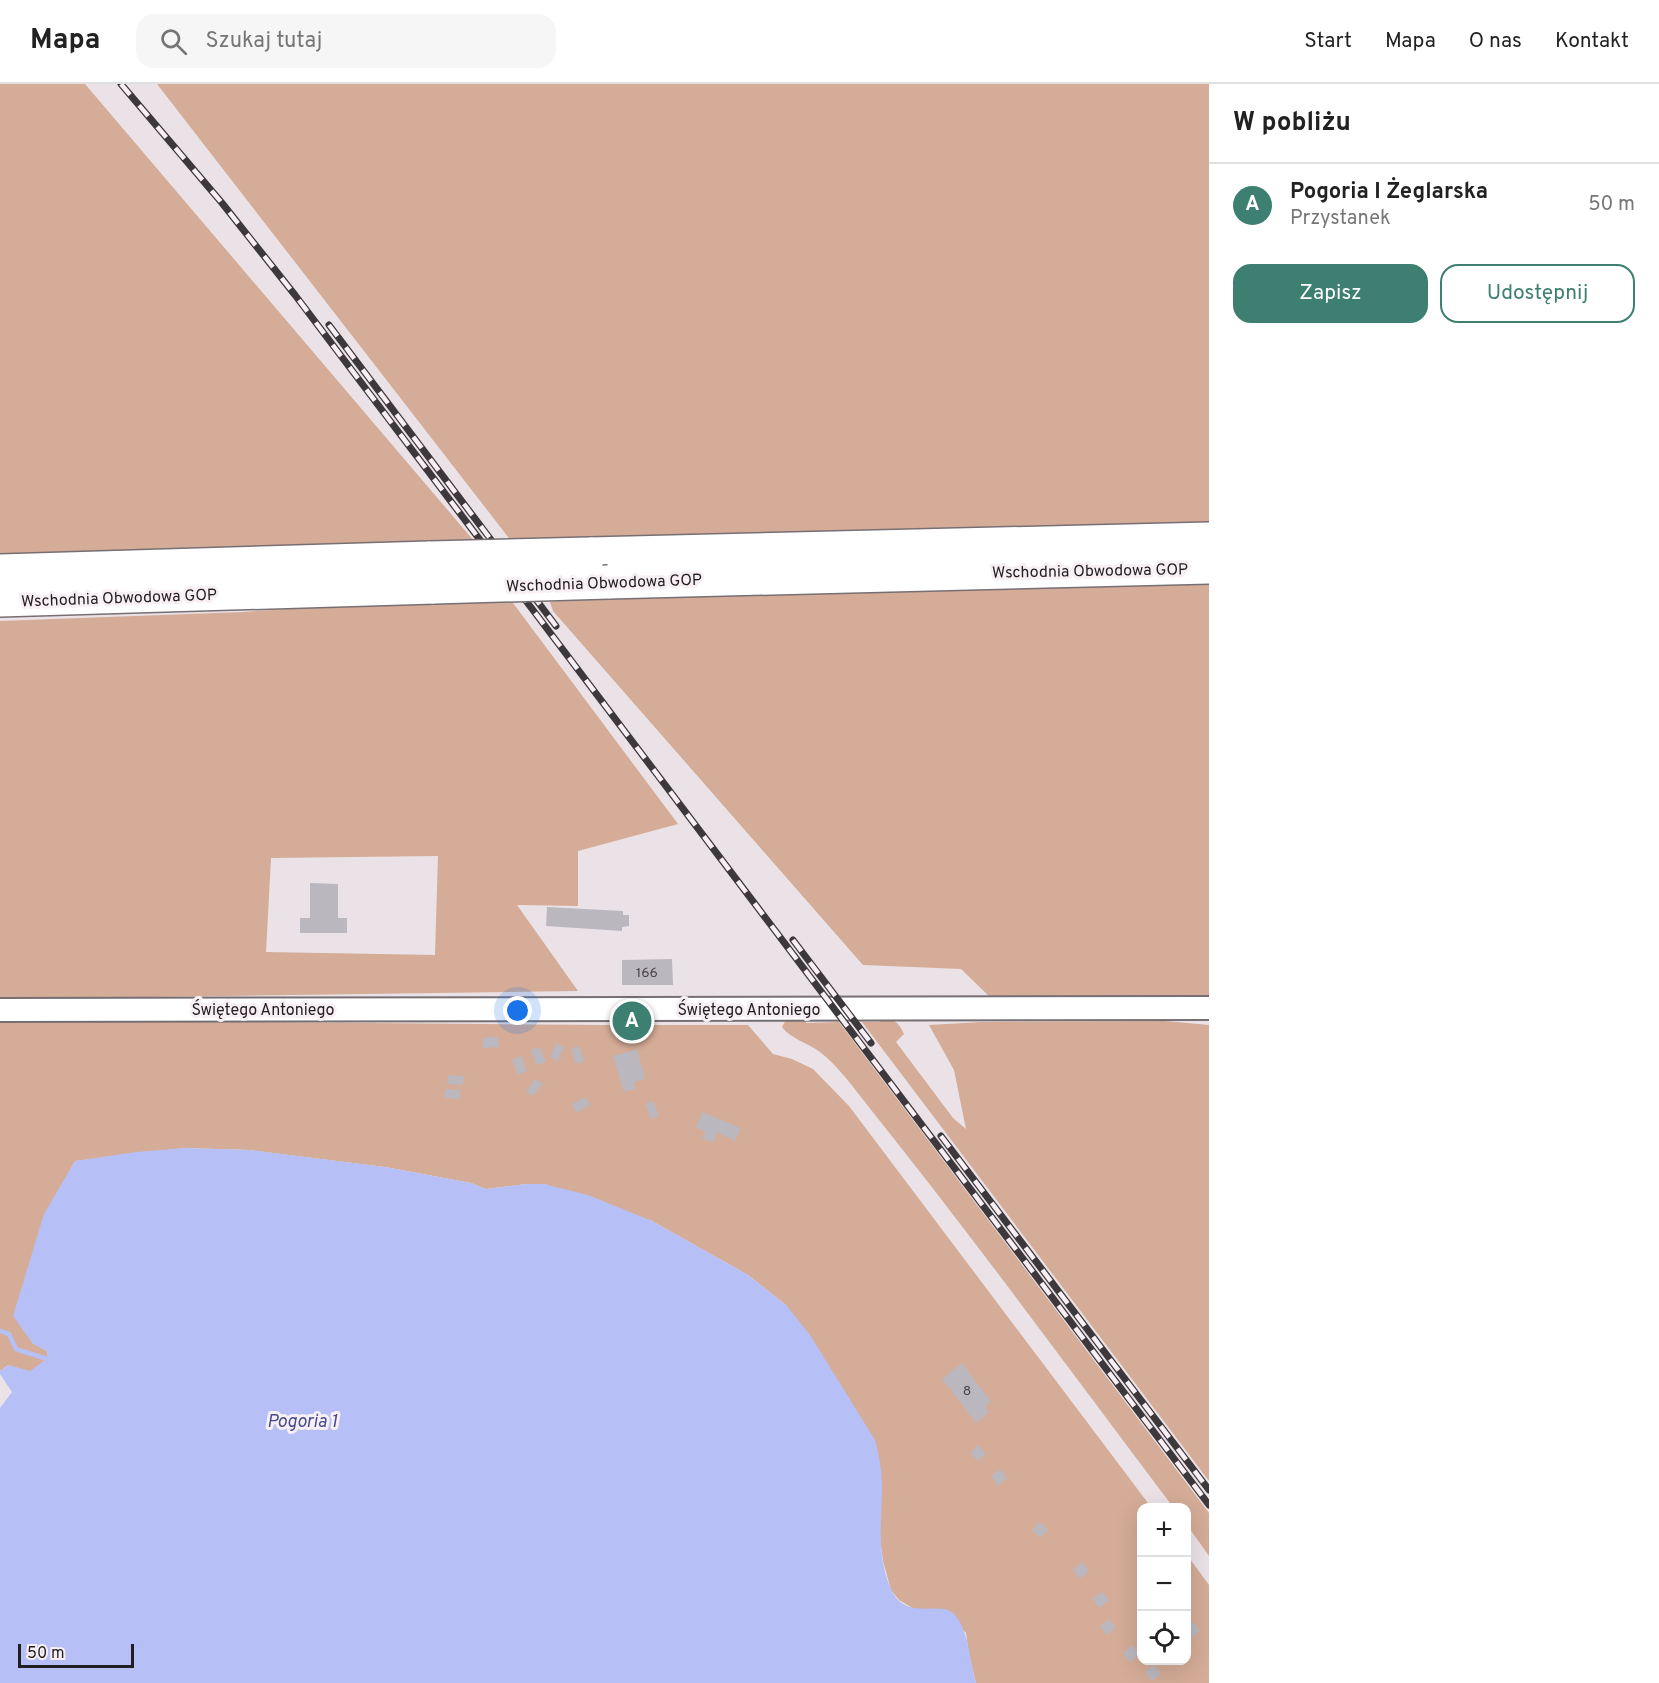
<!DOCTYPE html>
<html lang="pl">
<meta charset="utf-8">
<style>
body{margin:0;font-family:Overpass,sans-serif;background:#f6f6f6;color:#222}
.controls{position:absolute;right:18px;bottom:18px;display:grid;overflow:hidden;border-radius:12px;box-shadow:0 6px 24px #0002}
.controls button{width:54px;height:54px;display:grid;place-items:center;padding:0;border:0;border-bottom:2px solid #e0e0e0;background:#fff;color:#222;font:30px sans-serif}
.scale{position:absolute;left:18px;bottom:15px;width:116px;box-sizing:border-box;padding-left:6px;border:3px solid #211e20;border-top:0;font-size:16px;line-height:21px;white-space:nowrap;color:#211e20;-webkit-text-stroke:4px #f8eff4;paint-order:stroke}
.you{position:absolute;left:518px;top:927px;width:21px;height:21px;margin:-15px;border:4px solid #fff;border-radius:50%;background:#1a73e8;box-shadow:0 0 0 9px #1a73e833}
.badge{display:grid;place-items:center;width:39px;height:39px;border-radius:50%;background:#3d7f70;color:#fff;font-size:20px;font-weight:700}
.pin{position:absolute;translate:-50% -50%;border:3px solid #fff;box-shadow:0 2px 6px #0006}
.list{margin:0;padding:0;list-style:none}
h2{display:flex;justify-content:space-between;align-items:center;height:78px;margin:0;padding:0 24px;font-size:26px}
h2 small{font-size:20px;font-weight:400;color:#767676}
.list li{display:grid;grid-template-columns:39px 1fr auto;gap:18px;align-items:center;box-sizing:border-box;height:84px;padding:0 24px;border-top:2px solid #e0e0e0}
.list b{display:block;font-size:22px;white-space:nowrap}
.list p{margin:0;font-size:20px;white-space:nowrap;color:#767676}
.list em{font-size:20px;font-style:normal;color:#767676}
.actions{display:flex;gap:12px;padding:18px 24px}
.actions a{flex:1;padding:14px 0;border:2px solid #3d7f70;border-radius:18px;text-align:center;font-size:21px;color:#3d7f70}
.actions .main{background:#3d7f70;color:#fff}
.icon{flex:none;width:33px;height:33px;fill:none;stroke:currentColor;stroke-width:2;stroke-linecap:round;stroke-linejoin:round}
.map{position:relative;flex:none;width:1209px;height:1599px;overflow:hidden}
header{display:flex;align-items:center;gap:36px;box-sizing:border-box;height:84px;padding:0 30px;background:#fff;border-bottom:2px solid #e0e0e0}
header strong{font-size:28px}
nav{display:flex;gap:33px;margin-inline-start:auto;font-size:21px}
.search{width:420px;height:54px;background:#f6f6f6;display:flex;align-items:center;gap:15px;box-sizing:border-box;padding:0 21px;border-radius:18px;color:#767676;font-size:22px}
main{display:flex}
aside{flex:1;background:#fff}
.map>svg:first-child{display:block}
.green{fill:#d4ac97;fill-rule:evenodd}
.water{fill:#b6c0f6}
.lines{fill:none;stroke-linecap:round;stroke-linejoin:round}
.stream{stroke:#b6c0f6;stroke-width:4.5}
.building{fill:#bbb7bf}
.minor-casing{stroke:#776f73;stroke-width:26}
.highway-casing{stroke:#776f73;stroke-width:36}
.minor{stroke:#fff;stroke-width:22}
.highway{stroke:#fff;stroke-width:33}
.rail-casing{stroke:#3c383b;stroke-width:7}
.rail{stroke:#f8eff4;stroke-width:4.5;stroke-dasharray:14;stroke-linecap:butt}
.highway-bridge-casing{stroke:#776f73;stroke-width:36;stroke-linecap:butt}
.highway-bridge{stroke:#fff;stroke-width:33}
.labels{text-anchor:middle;stroke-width:6;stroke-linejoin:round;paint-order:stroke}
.number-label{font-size:14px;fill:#484448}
.street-label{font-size:16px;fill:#211e20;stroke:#f8eff4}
.water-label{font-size:18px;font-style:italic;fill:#454c8e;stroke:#f8eff4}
</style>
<header>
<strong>Mapa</strong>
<div class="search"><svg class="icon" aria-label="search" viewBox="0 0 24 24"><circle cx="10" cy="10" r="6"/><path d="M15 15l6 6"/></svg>Szukaj tutaj</div>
<nav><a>Start</a><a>Mapa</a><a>O nas</a><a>Kontakt</a></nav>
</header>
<main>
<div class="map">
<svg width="1209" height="1599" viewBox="0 0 1209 1599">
<rect width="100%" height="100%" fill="#eae2e6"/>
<!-- green -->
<path class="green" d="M 0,0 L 85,0 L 474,457 L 0,474 Z
M 157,0 L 1209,0 L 1209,441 L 512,458 Z
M 1209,497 L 1209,914 L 993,916 L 961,885 L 863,881 L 553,527 L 550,518 L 619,511 Z
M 435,515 L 513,519 L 678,740 L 578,767 L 578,822 L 517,821 L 578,907 L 0,915 L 0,537 L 243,528 ZM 438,772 L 435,871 L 266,868 L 271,774 Z
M 881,932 C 893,935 899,938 904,950 L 896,958 L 953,1034 L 966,1045 L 954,986 L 929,941 L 982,938 L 1165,937 L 1209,941 L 1209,1397 L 862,938 L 880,938 Z
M 806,933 L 806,939 L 839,938 L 1209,1429 L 1209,1472 L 1187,1441 L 1186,1424 L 1173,1423 C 1072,1289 973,1153 868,1022 C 853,1003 839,983 820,968 C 808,959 791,955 782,943 L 787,934 Z
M 0,936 L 604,941 L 748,941 L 773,970 L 792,975 L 813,985 L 849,1022 L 1151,1423 L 1142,1424 L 1142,1576 L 1186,1576 L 1187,1471 L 1209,1501 L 1209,1599 L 976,1599 L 969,1571 L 966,1549 L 944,1525 L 916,1526 L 899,1516 L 891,1506 L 883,1477 L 879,1445 L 882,1400 L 786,1221 L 748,1191 L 652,1137 L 544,1100 L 526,1100 L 486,1105 L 471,1099 L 385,1083 L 249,1066 L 185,1064 L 75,1077 L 59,1106 L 33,1259 L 47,1267 L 47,1275 L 30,1288 L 8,1281 L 0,1287 Z"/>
<!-- water -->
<path class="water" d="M 185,1064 L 250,1066 L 385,1083 L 471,1099 L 486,1105 L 526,1100 L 544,1100 L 588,1111 L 652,1137 L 748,1191 L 786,1221 L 810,1251 L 875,1356 C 879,1371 882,1386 882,1401 C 882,1436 876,1472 891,1505 C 906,1539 941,1515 954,1530 C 969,1546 970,1578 976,1599 L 0,1599 L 0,1324 L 12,1308 L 0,1290 L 0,1287 L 8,1281 L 30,1287 L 47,1275 L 47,1267 L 33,1260 L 13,1232 L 44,1130 L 75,1077 L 136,1068 Z"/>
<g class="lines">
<!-- stream -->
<path class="stream" d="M 0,1247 L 9,1250 L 16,1265 L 47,1275"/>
</g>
<!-- building -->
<path class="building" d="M 310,799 L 338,800 L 338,834 L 347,834 L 347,849 L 300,849 L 300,834 L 310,834 Z
M 547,823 L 623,827 L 623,831 L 629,831 L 629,842 L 622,843 L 622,847 L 546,842 Z
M 672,875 L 673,901 L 622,901 L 622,876 Z
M 498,953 L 499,963 L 483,964 L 482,954 Z
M 556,959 L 564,963 L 558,977 L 550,973 Z
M 579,962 L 584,977 L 576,980 L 571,965 Z
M 540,963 L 546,978 L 536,981 L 531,966 Z
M 637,965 L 645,995 L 634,998 L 636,1005 L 624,1008 L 613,972 Z
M 521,972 L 527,987 L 518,991 L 512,976 Z
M 448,991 L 464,992 L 463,1001 L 447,1000 Z
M 535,995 L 543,1000 L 533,1012 L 526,1007 Z
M 445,1005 L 460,1006 L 460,1015 L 444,1014 Z
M 586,1013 L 590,1021 L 576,1029 L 572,1020 Z
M 653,1017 L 659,1032 L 651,1035 L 645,1020 Z
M 702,1028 L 741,1044 L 735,1057 L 717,1048 L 714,1058 L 702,1055 L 705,1047 L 696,1044 Z
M 962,1279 L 991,1318 L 985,1323 L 989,1328 L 976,1339 L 942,1295 Z
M 978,1361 L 986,1370 L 978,1377 L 970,1369 Z
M 1000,1385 L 1007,1394 L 998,1402 L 991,1392 Z
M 1040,1438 L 1048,1446 L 1040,1454 L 1032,1446 Z
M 1082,1478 L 1089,1487 L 1080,1495 L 1073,1486 Z
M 1102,1508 L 1109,1516 L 1100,1524 L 1092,1515 Z
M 1108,1535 L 1116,1543 L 1107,1551 L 1100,1543 Z
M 1193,1538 L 1200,1547 L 1191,1554 L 1186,1548 L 1186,1543 Z
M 1132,1561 L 1139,1570 L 1130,1578 L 1123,1569 Z
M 1154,1581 L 1161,1590 L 1152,1597 L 1145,1588 Z"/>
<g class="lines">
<defs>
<path id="minor" d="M 0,926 L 1209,924"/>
<path id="highway" d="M 590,470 L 1209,455
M 0,487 L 430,474
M 608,498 L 1209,483
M 0,516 L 434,503"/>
</defs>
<!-- minor casing -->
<use href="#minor" class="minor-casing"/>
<!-- highway casing -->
<use href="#highway" class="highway-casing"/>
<!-- minor -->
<use href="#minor" class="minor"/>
<!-- highway -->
<use href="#highway" class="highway"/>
<defs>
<path id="rail" d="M 121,0 L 222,119 L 295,211 L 1209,1421
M 329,241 L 556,542
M 793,856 L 871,959
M 941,1052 L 1209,1406"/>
</defs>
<!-- rail casing -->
<use href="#rail" class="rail-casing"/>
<!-- rail -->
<use href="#rail" class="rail"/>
<defs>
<path id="highway-bridge" d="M 430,474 L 590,470
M 434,503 L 608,498"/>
</defs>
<!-- highway-bridge casing -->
<use href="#highway-bridge" class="highway-bridge-casing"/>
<!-- highway-bridge -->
<use href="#highway-bridge" class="highway-bridge"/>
</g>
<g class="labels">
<!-- number labels -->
<g class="number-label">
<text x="647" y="893">166</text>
<text x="967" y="1311">8</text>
</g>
<!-- street labels -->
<g class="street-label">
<text transform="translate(1090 486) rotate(-1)" y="6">Wschodnia Obwodowa GOP</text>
<text transform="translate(604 498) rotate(-2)" y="6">Wschodnia Obwodowa GOP</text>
<text transform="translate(119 513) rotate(-2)" y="6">Wschodnia Obwodowa GOP</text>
<text x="263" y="931">Świętego Antoniego</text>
<text x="749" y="931">Świętego Antoniego</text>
</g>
<!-- water labels -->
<g class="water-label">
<text x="302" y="1343">Pogoria 1</text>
</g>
</g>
</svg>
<div class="controls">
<button>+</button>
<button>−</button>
<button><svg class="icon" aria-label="locate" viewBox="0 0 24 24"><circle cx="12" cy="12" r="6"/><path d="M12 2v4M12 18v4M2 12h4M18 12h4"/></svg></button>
</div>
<div class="scale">50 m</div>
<div class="you"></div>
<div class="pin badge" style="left:632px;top:937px">A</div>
</div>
<aside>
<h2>W pobliżu<small></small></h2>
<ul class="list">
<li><span class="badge">A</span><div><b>Pogoria I Żeglarska</b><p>Przystanek</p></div><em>50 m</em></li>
</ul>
<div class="actions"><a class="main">Zapisz</a><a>Udostępnij</a></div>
</aside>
</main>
